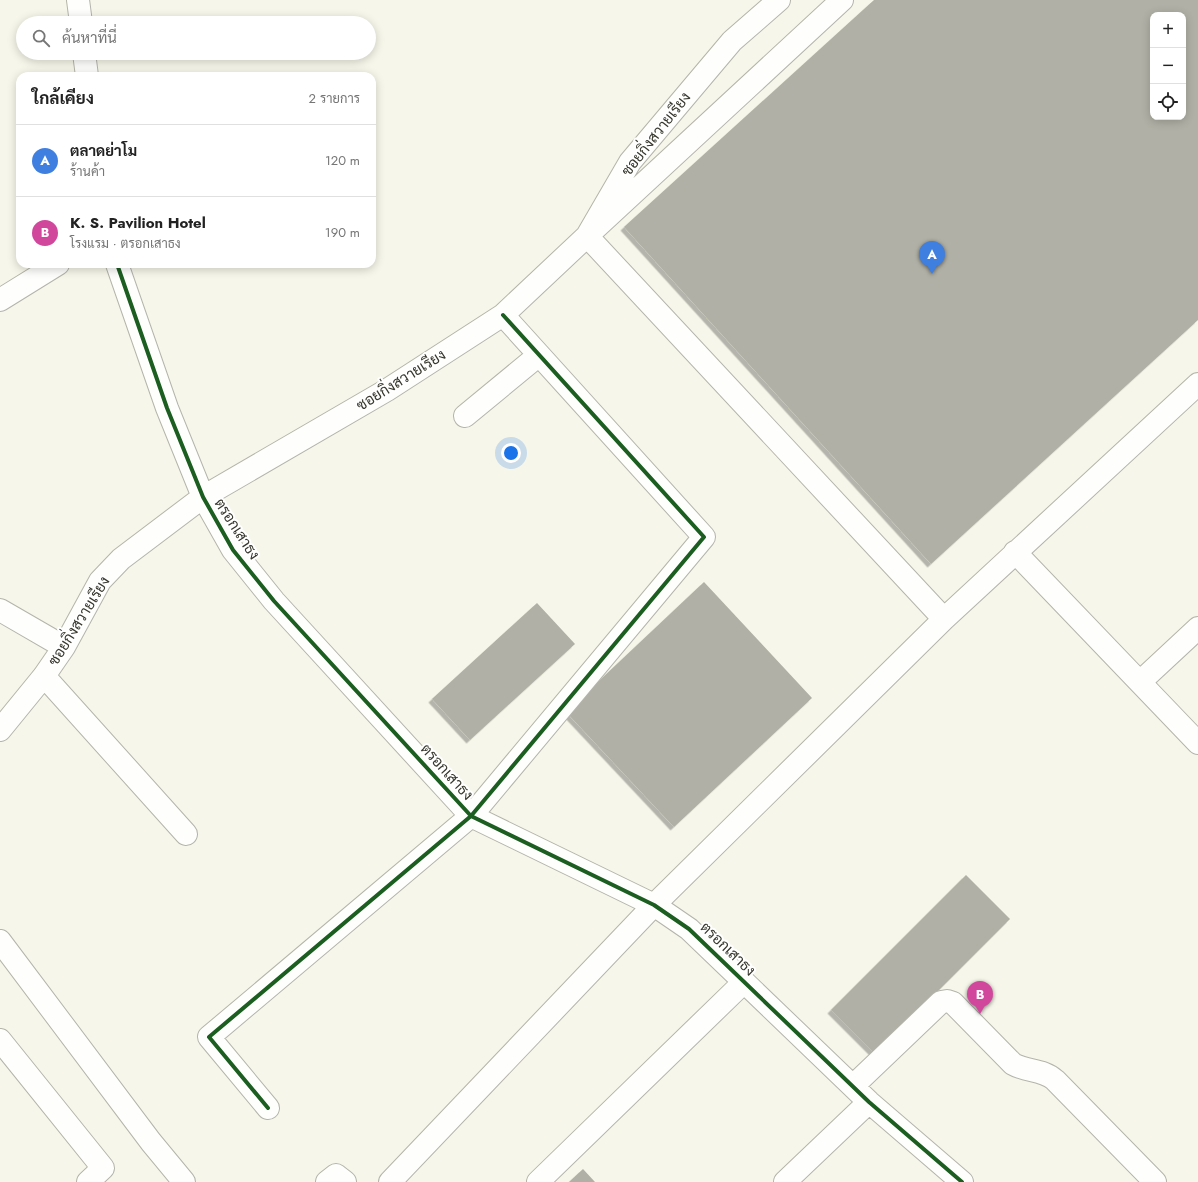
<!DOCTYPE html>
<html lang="th">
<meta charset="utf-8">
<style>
body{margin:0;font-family:Jost,Sarabun,sans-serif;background:#f6f6f6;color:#222}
.controls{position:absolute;right:12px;top:12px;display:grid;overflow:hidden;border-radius:8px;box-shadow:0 2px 10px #0003}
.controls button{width:36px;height:36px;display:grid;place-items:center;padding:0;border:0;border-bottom:1px solid #e0e0e0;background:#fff;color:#222;font:20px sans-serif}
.you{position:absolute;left:511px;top:453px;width:14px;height:14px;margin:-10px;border:3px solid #fff;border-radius:50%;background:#1a73e8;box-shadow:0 0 0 6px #1a73e833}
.badge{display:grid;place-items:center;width:26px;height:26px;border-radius:50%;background:#7a7a70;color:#fff;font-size:13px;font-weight:700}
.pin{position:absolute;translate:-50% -33px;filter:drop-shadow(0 1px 2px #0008)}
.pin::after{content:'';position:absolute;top:21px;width:14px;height:12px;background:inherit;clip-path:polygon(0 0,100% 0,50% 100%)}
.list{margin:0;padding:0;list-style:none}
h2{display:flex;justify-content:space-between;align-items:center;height:52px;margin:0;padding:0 16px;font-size:17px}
h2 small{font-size:13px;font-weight:400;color:#767676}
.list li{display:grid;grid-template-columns:26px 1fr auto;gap:12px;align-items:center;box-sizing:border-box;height:72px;padding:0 16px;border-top:1px solid #e0e0e0}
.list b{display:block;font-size:15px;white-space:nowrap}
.list p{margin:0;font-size:13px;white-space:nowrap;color:#767676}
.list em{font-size:13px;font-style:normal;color:#767676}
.icon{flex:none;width:22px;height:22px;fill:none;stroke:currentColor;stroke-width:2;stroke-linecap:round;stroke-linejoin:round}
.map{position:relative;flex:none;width:1198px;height:1182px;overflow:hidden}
.search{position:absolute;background:#fff;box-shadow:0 2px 10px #0003;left:16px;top:16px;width:360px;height:44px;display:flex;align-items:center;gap:10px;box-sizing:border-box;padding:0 14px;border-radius:22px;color:#767676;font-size:15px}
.panel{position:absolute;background:#fff;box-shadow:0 2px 10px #0003;left:16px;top:72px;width:360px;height:196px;border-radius:12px}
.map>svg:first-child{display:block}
.building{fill:#b0b0a6;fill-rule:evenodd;filter:url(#shadow)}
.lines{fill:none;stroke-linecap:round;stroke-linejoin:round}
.minor-casing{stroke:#b5b4ab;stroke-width:24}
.minor{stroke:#fefefc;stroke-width:22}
.cycleway-casing{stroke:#fff;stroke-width:6}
.cycleway{stroke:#1b5e20;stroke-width:4}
.labels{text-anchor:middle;stroke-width:4;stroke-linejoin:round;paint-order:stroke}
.street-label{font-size:15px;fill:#38382e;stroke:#fff}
</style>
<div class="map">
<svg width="1198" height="1182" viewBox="0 0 1198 1182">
<defs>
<filter id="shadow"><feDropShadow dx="-3.5" dy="3.5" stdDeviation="0" flood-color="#0004"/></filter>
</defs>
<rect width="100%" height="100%" fill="#f6f6ea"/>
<!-- building -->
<path class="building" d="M 874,0 L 1198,0 L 1198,320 L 931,564 L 624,227 ZM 1153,15 L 1183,15 L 1183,117 L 1153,117 Z
M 704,582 L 812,698 L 674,827 L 566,712 Z
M 537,603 L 575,644 L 470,740 L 432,699 Z
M 966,875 L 1010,919 L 875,1054 L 831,1010 Z
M 583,1169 L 595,1182 L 569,1182 Z"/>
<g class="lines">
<defs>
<path id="minor" d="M 78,0 L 81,23
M 842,0 L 587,236 L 944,619
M 84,53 L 87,76
M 117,264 L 167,408 L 203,497 L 233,550 L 274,601 L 471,816 L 654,905 L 689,929 L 869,1102 L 962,1182
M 0,300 L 58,264
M 465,416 L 539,355
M 1015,552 L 1198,743
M 0,610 L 64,647
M 44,676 L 186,834
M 1140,682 L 1198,628
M 0,730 L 44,676 L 64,647 L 100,581 L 121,559 L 203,497 L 387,390 L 503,315 L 587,236 L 630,162 L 732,41 L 779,0
M 0,941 L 151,1142 L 184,1182
M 0,1040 L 103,1168 L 88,1182
M 853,1086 L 941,1002 L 947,1001 L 953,1003 L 1013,1064 C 1027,1072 1043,1069 1055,1080 L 1155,1182
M 268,1108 L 209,1037 L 471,816 L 704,537 L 503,315
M 327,1182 L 336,1175 L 345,1182
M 390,1182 L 654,905 L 944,619 L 1198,384
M 538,1182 L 744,982
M 785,1182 L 869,1102"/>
</defs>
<!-- minor casing -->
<use href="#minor" class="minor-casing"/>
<!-- minor -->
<use href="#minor" class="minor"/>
<defs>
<path id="cycleway" d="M 117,264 L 167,408 L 203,497 L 233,550 L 274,601 L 471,816 L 654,905 L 689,929 L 869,1102 L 962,1182
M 268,1108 L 209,1037 L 471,816 L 704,537 L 503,315"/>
</defs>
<!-- cycleway casing -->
<use href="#cycleway" class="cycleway-casing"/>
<!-- cycleway -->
<use href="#cycleway" class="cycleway"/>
</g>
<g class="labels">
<!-- street labels -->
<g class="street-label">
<text transform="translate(656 134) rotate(-52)" y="5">ซอยกิ่งสวายเรียง</text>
<text transform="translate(401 380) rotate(-32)" y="5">ซอยกิ่งสวายเรียง</text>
<text transform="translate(237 529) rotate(57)" y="5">ตรอกเสาธง</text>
<text transform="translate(79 621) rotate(-58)" y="5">ซอยกิ่งสวายเรียง</text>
<text transform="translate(447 772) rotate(48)" y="5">ตรอกเสาธง</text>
<text transform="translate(728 949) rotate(44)" y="5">ตรอกเสาธง</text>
</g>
</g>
</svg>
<div class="controls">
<button>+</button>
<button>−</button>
<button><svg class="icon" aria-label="locate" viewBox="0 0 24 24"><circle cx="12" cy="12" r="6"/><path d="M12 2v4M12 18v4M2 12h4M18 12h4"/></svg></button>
</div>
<div class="you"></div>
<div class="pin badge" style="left:932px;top:274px;background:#3f7fe0">A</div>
<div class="pin badge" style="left:980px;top:1014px;background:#d1479c">B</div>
<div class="search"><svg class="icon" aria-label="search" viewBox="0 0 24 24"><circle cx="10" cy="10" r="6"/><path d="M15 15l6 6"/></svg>ค้นหาที่นี่</div>
<section class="panel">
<h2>ใกล้เคียง<small>2 รายการ</small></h2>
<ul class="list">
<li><span class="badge" style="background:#3f7fe0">A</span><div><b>ตลาดย่าโม</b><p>ร้านค้า</p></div><em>120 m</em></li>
<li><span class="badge" style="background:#d1479c">B</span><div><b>K. S. Pavilion Hotel</b><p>โรงแรม · ตรอกเสาธง</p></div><em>190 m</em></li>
</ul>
</section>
</div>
